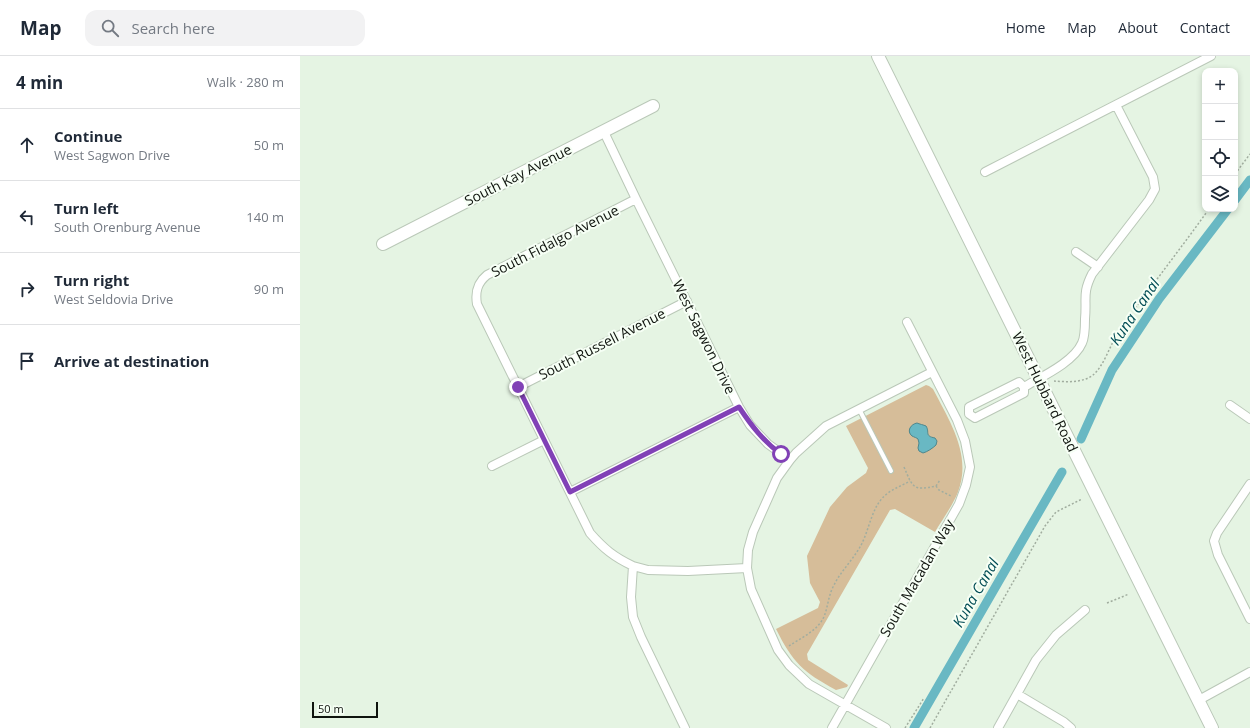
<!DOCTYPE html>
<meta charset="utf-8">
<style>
body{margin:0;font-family:"Open Sans",sans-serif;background:#f2f2f3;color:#1f2937}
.controls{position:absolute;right:12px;top:12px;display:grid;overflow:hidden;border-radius:8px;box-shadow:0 2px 6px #0003}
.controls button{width:36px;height:36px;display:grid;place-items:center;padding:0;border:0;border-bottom:1px solid #e0e1e3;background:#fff;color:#1f2937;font:20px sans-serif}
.scale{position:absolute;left:12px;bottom:10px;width:66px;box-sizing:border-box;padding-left:4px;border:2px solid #0f140e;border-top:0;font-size:11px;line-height:14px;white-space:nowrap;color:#0f140e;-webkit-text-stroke:3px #f6fff5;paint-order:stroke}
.stop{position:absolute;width:12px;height:12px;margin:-9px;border:3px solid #8141b6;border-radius:50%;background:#fff}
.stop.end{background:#8141b6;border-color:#fff;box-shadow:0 1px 4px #0008}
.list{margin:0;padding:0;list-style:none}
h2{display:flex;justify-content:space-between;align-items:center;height:52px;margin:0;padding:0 16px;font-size:17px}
h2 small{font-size:13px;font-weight:400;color:#747a83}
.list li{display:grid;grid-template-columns:26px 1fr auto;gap:12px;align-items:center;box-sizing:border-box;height:72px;padding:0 16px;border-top:1px solid #e0e1e3}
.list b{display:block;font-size:15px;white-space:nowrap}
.list p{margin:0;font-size:13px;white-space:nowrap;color:#747a83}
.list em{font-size:13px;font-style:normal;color:#747a83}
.icon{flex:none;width:22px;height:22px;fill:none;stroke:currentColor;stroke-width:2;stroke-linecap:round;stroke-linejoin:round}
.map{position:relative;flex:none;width:950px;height:672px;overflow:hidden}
header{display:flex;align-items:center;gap:24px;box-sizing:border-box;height:56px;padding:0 20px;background:#fff;border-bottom:1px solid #e0e1e3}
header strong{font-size:19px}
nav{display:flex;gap:22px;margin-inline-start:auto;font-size:14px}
.search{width:280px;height:36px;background:#f2f2f3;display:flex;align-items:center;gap:10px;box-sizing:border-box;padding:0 14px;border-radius:12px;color:#747a83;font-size:15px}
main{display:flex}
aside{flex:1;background:#fff}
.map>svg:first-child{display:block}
.green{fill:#d6bd99}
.water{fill:#69b8c3;stroke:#4e878d}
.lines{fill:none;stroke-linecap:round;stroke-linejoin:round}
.canal{stroke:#69b8c3;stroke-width:9}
.lane-casing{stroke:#bac8b8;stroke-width:6}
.street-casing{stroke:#bac8b8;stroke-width:10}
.secondary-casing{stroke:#bac8b8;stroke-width:14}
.path{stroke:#a1ad9f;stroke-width:1.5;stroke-dasharray:2 2;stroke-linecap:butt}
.lane{stroke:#fff;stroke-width:4}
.street{stroke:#fff;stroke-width:8}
.secondary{stroke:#fff;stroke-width:12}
.route{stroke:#8141b6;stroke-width:5}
.labels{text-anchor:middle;stroke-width:4;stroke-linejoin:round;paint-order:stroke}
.street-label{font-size:14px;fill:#0f140e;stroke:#f6fff5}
.water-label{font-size:15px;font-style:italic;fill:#004c54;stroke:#f6fff5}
</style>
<header>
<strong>Map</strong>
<div class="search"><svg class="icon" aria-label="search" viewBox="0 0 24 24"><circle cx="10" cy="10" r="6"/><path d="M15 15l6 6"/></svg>Search here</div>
<nav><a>Home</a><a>Map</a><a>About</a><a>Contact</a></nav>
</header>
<main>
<aside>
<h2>4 min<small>Walk · 280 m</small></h2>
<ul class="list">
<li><svg class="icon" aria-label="ahead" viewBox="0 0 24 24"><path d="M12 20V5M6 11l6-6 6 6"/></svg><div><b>Continue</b><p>West Sagwon Drive</p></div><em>50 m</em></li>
<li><svg class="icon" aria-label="left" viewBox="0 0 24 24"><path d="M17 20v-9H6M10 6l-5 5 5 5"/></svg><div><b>Turn left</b><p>South Orenburg Avenue</p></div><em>140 m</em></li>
<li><svg class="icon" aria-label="right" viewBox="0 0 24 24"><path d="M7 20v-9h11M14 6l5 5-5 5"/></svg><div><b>Turn right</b><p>West Seldovia Drive</p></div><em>90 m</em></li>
<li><svg class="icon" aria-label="arrive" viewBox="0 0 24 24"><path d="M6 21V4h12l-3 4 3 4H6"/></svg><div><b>Arrive at destination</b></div></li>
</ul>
</aside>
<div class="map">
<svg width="950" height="672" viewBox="0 0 950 672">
<rect width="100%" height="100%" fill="#e5f4e3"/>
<!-- green -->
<path class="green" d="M 626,329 L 629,330 L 633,333 C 650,366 672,399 658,436 C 653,449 642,464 635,476 L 595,453 L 590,454 L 507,598 L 508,604 L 548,629 L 547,631 L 536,634 C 503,616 493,607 476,573 L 518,552 L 520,546 L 510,527 L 507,500 L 530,451 L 547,431 L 566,417 L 568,412 L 546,370 Z"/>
<!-- water -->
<path class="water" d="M 617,367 C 619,368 624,369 626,370 C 630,376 624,380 635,382 L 637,385 L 636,389 C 633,392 627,396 623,397 L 619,395 L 618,392 L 619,387 L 618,383 C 617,382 614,381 612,380 C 606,375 611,368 617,367 Z"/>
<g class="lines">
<!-- canal -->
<path class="canal" d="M 935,144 L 950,124
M 781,383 L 812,314 L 859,243 L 928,153
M 614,672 L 762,416"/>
<defs>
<path id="lane" d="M 559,353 L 591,415"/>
<path id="street" d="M 304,76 L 336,143 L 439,351 L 450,369 L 468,388 L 490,404 L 477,422 L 453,476 L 448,494 L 447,512 L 451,533 L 478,594 L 489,609 L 509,628 L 586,672
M 685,116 L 911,0
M 336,143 L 187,219 C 177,227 175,236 177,248 L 290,477 C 304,493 314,501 333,510 L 331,541 L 333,561 L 341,581 L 385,672
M 776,196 L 798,211
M 719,326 L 724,331 L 724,337 L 675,362 L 669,358 L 669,351 Z
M 218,331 L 387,245
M 724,331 C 741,321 774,306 782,287 C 785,281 785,270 785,263 C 787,242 782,238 792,218 L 849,144 L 855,133 L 853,121 L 816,49
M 930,349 L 950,363
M 490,404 L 496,397 L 526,370 L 632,316
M 192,410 L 244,384
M 950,428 L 917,477 L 914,485 L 918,499 L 950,563
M 270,436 L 439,351
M 333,510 L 348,514 L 388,515 L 447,512
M 717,638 L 764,666 L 771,672
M 899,644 L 950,616
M 532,672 L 659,448 L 666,429 L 670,411 L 665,385 L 657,364 L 607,266
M 698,672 L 736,604 L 756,579 L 785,554"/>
<path id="secondary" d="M 578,0 L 912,672
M 83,188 L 353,50"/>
</defs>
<!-- lane casing -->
<use href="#lane" class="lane-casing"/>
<!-- street casing -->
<use href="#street" class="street-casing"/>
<!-- secondary casing -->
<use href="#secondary" class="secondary-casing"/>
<!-- path -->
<path class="path" d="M 935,118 L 950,98
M 754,325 C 766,326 783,327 793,319 C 804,310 810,289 818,277 C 847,235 879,195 909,153
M 604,411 C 613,432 613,435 636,430 L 640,424
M 636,430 L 639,434 L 651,440
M 807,547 L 829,538
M 489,590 C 499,583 513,577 521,566 C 528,556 527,543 533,531 C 540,516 552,505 560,491 C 570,474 571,449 588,437 C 595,432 603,429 610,425
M 605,672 L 624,642
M 630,672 L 745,470 L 756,456 L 782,443"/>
<!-- lane -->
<use href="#lane" class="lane"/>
<!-- street -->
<use href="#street" class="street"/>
<!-- secondary -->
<use href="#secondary" class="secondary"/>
</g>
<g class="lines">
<!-- route -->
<path class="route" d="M 218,331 L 270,436 L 439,351 C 451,369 463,385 481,398"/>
</g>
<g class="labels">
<!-- street labels -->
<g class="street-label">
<text transform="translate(218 119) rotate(-27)" y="5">South Kay Avenue</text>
<text transform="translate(255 185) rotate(-27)" y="5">South Fidalgo Avenue</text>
<text transform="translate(404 281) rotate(64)" y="5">West Sagwon Drive</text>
<text transform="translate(302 288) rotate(-27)" y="5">South Russell Avenue</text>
<text transform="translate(745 336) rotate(64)" y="5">West Hubbard Road</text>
<text transform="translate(617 522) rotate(-60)" y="5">South Macadan Way</text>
</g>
<!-- water labels -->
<g class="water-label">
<text transform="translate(835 256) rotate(-56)" y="5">Kuna Canal</text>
<text transform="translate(676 537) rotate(-60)" y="5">Kuna Canal</text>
</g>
</g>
</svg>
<div class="controls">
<button>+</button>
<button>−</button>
<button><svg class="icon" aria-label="locate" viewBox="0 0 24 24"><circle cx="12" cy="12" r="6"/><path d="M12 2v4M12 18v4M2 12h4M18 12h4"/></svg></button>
<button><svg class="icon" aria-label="layers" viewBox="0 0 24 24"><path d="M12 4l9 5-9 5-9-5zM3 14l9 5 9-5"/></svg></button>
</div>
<div class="scale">50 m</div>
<div class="stop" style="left:481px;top:398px"></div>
<div class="stop end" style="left:218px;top:331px"></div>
</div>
</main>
